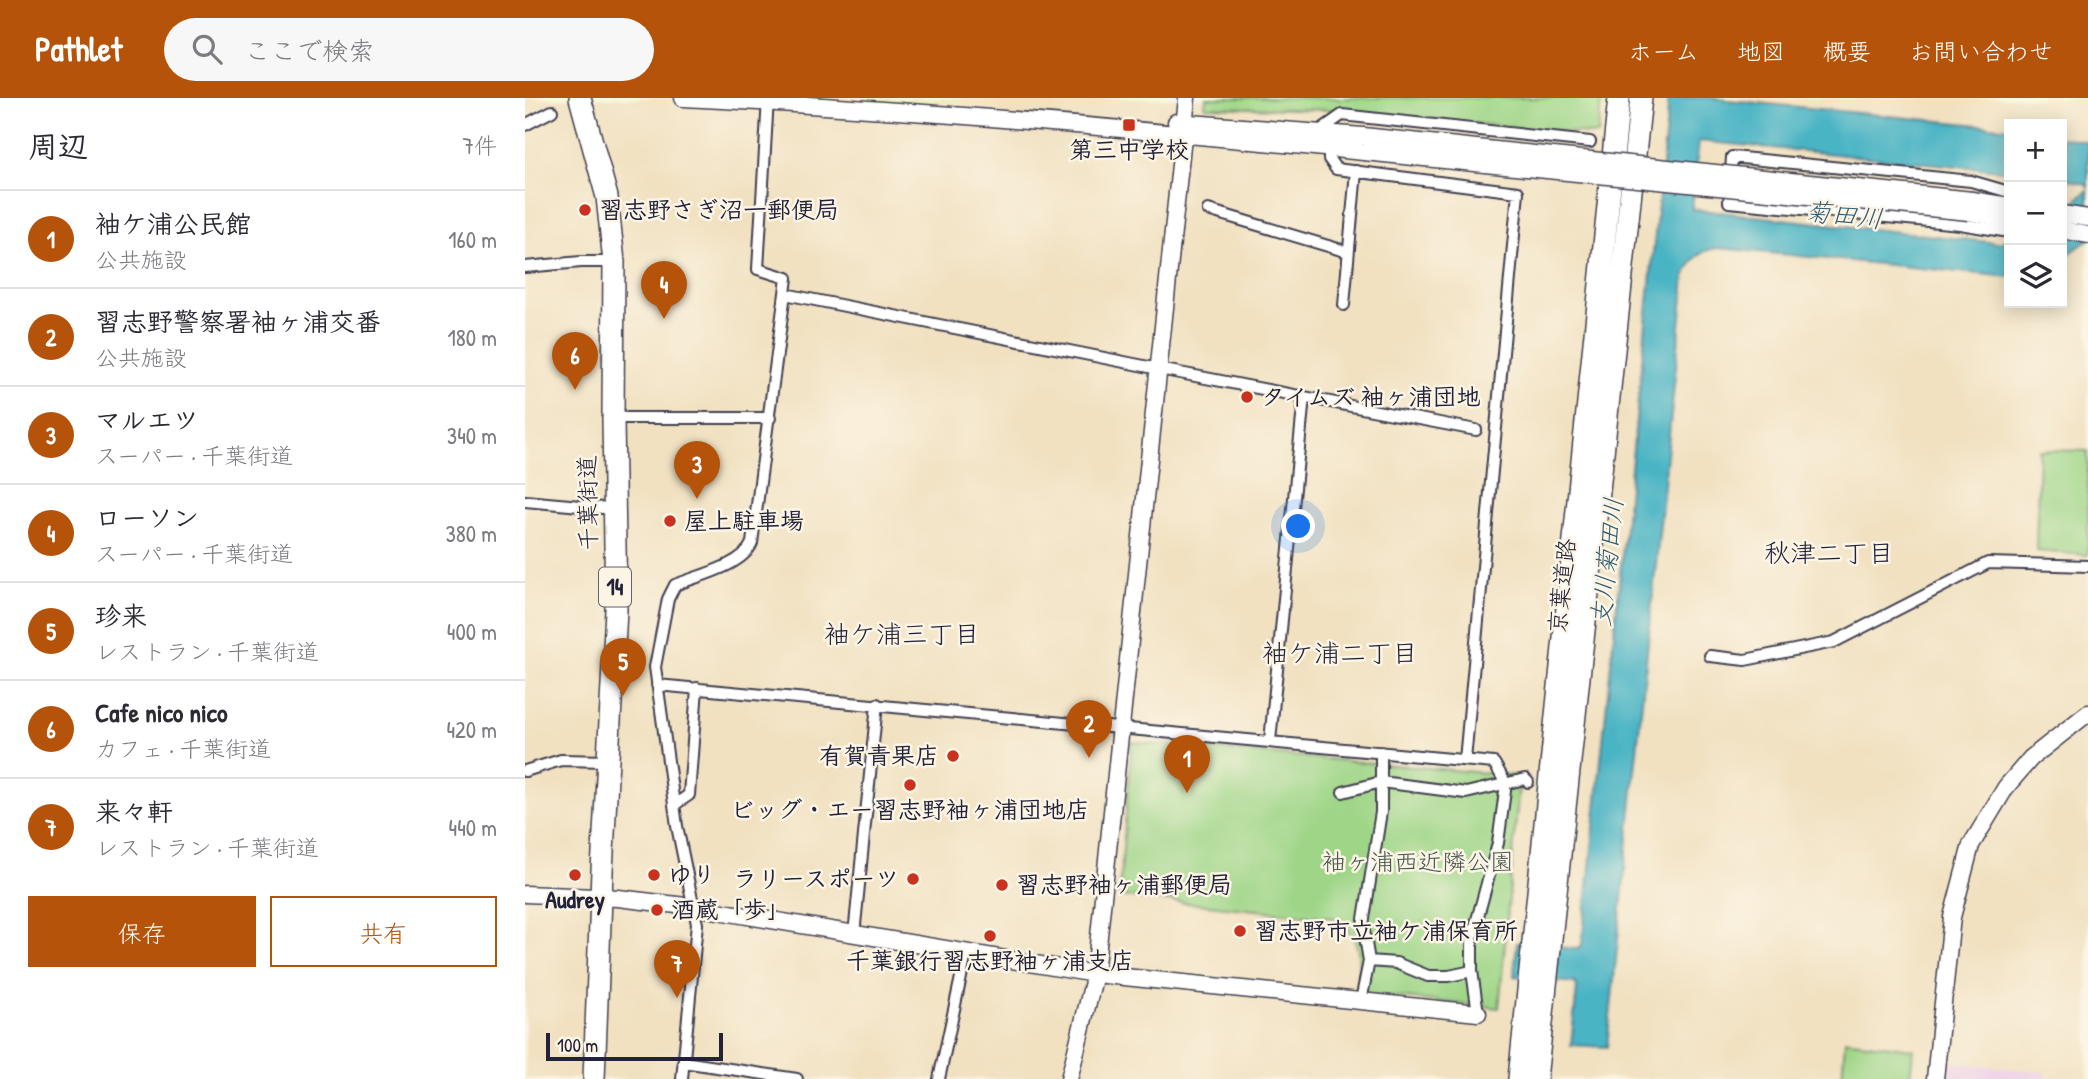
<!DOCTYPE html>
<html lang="ja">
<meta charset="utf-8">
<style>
body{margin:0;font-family:"Patrick Hand","Klee One",sans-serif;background:#f7f7f7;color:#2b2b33}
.controls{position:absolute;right:21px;top:21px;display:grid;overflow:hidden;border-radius:0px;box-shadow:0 4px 18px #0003}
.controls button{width:63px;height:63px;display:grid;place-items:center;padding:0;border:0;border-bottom:2px solid #e1e1e2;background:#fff;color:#2b2b33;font:35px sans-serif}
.scale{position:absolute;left:21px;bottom:18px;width:177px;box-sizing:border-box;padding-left:7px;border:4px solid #22223b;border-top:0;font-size:19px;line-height:24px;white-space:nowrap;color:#22223b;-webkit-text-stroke:5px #fcf5e5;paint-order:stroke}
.you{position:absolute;left:774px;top:429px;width:24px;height:24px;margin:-18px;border:5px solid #fff;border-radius:50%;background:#1a73e8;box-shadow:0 0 0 10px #1a73e833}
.badge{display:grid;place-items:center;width:46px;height:46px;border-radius:50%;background:#b45309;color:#fff;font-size:23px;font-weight:700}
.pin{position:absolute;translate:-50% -58px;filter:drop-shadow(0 2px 4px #0008)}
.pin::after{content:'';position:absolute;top:37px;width:24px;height:21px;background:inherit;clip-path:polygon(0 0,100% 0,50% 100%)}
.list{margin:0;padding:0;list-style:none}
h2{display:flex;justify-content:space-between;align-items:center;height:91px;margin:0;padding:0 28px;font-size:30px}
h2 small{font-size:23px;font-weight:400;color:#7c7c81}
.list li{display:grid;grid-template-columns:46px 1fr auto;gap:21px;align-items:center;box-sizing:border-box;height:98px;padding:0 28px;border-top:2px solid #e1e1e2}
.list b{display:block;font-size:26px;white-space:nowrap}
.list p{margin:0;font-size:23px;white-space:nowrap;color:#7c7c81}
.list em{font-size:23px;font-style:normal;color:#7c7c81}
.actions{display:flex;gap:14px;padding:21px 28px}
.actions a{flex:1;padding:16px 0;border:2px solid #b45309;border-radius:0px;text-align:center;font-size:24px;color:#b45309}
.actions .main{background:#b45309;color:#fff}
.icon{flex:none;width:38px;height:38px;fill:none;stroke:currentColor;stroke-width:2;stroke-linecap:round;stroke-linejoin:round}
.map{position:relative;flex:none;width:1563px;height:981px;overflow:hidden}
header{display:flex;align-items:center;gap:42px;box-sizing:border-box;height:98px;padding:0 35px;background:#b45309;color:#fff}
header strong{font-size:33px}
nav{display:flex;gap:38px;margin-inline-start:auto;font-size:24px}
.search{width:490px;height:63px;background:#f7f7f7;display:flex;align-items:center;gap:18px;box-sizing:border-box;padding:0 24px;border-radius:38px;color:#7c7c81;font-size:26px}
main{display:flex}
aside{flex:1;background:#fff}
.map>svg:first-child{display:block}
.built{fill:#eed0e7}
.green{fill:#9ed587;stroke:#607c61;stroke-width:2}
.water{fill:#48b4c4;stroke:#356b80;stroke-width:2}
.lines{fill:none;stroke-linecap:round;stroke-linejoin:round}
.street-casing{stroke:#413f4f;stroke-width:14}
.secondary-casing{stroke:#413f4f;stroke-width:19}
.highway-casing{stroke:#413f4f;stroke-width:24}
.street{stroke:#fff;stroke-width:10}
.secondary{stroke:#fff;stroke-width:16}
.highway{stroke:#fff;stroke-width:21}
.secondary-bridge-casing{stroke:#413f4f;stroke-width:19;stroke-linecap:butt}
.secondary-bridge{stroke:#fff;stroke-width:16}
.poi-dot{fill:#c8321e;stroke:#fcf5e5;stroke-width:2.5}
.labels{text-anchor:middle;stroke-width:5;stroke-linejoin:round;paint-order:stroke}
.shield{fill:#fcf5e5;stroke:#63616e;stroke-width:2}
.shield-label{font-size:23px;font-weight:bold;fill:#22223b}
.poi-label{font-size:24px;font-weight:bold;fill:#22223b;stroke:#fcf5e5;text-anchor:start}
.street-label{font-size:24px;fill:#22223b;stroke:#fcf5e5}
.park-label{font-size:24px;fill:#475852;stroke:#fcf5e5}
.water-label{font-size:26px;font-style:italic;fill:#315c72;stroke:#fcf5e5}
.neighbourhood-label{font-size:26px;fill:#22223b;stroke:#fcf5e5}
</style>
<header>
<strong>Pathlet</strong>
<div class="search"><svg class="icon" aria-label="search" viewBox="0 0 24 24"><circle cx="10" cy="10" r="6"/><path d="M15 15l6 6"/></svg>ここで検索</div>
<nav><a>ホーム</a><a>地図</a><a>概要</a><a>お問い合わせ</a></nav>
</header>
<main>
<aside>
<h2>周辺<small>7件</small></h2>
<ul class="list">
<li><span class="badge">1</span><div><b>袖ケ浦公民館</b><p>公共施設</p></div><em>160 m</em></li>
<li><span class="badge">2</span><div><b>習志野警察署袖ヶ浦交番</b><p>公共施設</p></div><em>180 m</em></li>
<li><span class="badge">3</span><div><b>マルエツ</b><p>スーパー · 千葉街道</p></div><em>340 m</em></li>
<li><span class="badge">4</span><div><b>ローソン</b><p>スーパー · 千葉街道</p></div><em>380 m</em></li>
<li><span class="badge">5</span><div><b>珍来</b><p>レストラン · 千葉街道</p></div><em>400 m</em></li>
<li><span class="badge">6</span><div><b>Cafe nico nico</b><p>カフェ · 千葉街道</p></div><em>420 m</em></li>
<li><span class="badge">7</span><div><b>来々軒</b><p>レストラン · 千葉街道</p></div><em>440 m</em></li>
</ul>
<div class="actions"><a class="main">保存</a><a>共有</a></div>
</aside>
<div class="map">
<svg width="1563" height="981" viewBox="0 0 1563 981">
<rect width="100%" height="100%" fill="#fcf5e5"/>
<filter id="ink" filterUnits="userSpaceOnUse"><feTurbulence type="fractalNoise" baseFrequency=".0143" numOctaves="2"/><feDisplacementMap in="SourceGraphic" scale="14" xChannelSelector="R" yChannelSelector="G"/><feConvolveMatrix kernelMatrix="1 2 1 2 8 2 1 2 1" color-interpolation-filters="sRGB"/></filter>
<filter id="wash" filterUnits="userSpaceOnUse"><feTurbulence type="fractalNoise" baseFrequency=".00686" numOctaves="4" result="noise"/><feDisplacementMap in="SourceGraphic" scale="28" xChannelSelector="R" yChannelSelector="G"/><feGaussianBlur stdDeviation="1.57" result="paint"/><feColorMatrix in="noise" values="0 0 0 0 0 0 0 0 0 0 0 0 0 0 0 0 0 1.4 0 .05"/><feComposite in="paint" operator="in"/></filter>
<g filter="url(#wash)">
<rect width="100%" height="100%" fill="#f1e1c1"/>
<!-- built -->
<path class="built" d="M 1425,964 L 1519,974 L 1523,981 L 1423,981 Z"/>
<!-- green -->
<path class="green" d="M 681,0 L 1076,0 L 1073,37 L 804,12 L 680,9 Z
M 1514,352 L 1563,353 L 1563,457 L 1511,453 Z
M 607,644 L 995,678 L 974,910 L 832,895 C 833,860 841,843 809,820 L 594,798 Z
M 1320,942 L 1388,951 L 1385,981 L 1317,981 Z"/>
<!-- water -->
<path class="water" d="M 1144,0 L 1183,0 L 1484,30 L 1484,73 L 1174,43 L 1167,111 L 1473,145 L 1484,142 L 1484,179 L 1193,150 C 1174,152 1167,162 1160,179 L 1082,949 L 1046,947 L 1052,890 L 1050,885 L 989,878 L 992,845 L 1053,851 L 1057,847 Z
M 1537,39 L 1563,44 L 1563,142 L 1537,161 L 1537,114 L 1563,92 L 1562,86 L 1537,80 Z"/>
</g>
<g filter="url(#ink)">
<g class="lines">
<defs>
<path id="street" d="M 0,27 L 27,13
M 793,34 L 817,17 L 1065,44
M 804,51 L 804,61 L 811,71 L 993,94 L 940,662
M 1484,94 L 1446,83 L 1207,59 L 1204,104 L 1435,126 L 1478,133 L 1484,131
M 683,112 L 823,154
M 0,169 L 56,164 L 89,164
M 260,196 L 634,271 L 951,332
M 819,207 L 831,73
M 88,320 L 245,320
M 0,403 L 89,411
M 1185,558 L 1220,562 L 1309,544 L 1463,465 L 1563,468
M 132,587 L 969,665 L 980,684 L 980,693 L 973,745 L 947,840 L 947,873 L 953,915
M 745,643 L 779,299
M 0,673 L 36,662 L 83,663
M 818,694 L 856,684 L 941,695 L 1000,681 L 1003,684
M 149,707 L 164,697 L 172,590
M 329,837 L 352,606
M 844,863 L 871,865 L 903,878 L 924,878 L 947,873
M 836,903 L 844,863 L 838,827 L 856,714 L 856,654
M 158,964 L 272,981
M 157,981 L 172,826 L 152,728 L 130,569 L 143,501 L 150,487 C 172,478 218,468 227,445 L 262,180 L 233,171 L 243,0
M 414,981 L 441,856"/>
<path id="secondary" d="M 158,0 C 385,11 612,31 839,54
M 651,24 L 838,38
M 1447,102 L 1484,108
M 1444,114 L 1484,122
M 1537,116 L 1563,120
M 1537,132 L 1563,137
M 0,796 L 93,800 L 169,809 L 570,876 L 953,915
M 544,981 L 570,876 L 662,0
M 1410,981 L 1427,819 L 1446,747 L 1481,689 L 1506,660 L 1563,615"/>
<path id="highway" d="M 55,0 L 82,99 L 89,164 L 88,320 L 91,512 L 77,773 L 69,981
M 994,981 L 1094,0
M 1011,981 L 1116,0"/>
</defs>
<!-- street casing -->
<use href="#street" class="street-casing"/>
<!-- secondary casing -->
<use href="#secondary" class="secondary-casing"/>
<!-- highway casing -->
<use href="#highway" class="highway-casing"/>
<!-- street -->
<use href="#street" class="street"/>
<!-- secondary -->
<use href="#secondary" class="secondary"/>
<!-- highway -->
<use href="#highway" class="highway"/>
<defs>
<path id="secondary-bridge" d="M 838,38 L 1447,102
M 839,54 L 1444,114"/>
</defs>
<!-- secondary-bridge casing -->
<use href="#secondary-bridge" class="secondary-bridge-casing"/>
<!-- secondary-bridge -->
<use href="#secondary-bridge" class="secondary-bridge"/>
</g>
</g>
<!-- markers -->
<g class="poi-dot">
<rect x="597" y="20" width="14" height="14" rx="3.5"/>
<circle cx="60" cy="112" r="7"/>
<circle cx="722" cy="299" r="7"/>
<circle cx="145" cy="423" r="7"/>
<circle cx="428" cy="658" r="7"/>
<circle cx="385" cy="687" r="7"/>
<circle cx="50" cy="777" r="7"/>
<circle cx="129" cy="777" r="7"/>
<circle cx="388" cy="781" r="7"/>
<circle cx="477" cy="787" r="7"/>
<circle cx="132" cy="812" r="7"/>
<circle cx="715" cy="833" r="7"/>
<circle cx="465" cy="838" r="7"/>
</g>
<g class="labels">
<!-- shield labels -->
<rect class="shield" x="74" y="469.5" width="32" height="39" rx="5"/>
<g class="shield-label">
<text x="90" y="497">14</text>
</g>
<!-- poi labels -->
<g class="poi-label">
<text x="604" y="60" text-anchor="middle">第三中学校</text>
<text x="74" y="120">習志野さぎ沼一郵便局</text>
<text x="736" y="307">タイムズ 袖ヶ浦団地</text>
<text x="159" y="431">屋上駐車場</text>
<text x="414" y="666" text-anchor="end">有賀青果店</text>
<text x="385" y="720" text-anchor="middle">ビッグ・エー習志野袖ヶ浦団地店</text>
<text x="143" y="785">ゆり</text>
<text x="374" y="789" text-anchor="end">ラリースポーツ</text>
<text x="491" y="795">習志野袖ヶ浦郵便局</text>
<text x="50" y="810" text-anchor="middle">Audrey</text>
<text x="146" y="820">酒蔵「歩」</text>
<text x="729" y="841">習志野市立袖ケ浦保育所</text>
<text x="465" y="871" text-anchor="middle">千葉銀行習志野袖ヶ浦支店</text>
</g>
<!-- street labels -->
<g class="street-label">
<text transform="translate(63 405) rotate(-91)" y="8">千葉街道</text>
<text transform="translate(1037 488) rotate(-84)" y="8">京葉道路</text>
</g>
<!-- park labels -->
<g class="park-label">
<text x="893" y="772">袖ヶ浦西近隣公園</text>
</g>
<!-- water labels -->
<g class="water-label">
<text transform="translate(1319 117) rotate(6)" y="9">菊田川</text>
<text transform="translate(1082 464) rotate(-84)" y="9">支川菊田川</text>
</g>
<!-- neighbourhood labels -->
<g class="neighbourhood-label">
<text x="1304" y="464">秋津二丁目</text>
<text x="377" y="545">袖ケ浦三丁目</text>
<text x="815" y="564">袖ケ浦二丁目</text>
</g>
</g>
</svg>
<div class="controls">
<button>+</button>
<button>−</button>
<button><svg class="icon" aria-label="layers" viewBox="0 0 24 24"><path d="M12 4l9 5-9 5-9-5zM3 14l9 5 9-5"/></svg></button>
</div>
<div class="scale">100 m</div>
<div class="you"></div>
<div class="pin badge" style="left:662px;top:695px">1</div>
<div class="pin badge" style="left:564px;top:660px">2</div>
<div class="pin badge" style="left:172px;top:401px">3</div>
<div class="pin badge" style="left:139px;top:221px">4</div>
<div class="pin badge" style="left:98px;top:598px">5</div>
<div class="pin badge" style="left:50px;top:292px">6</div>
<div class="pin badge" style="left:152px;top:900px">7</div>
</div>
</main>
